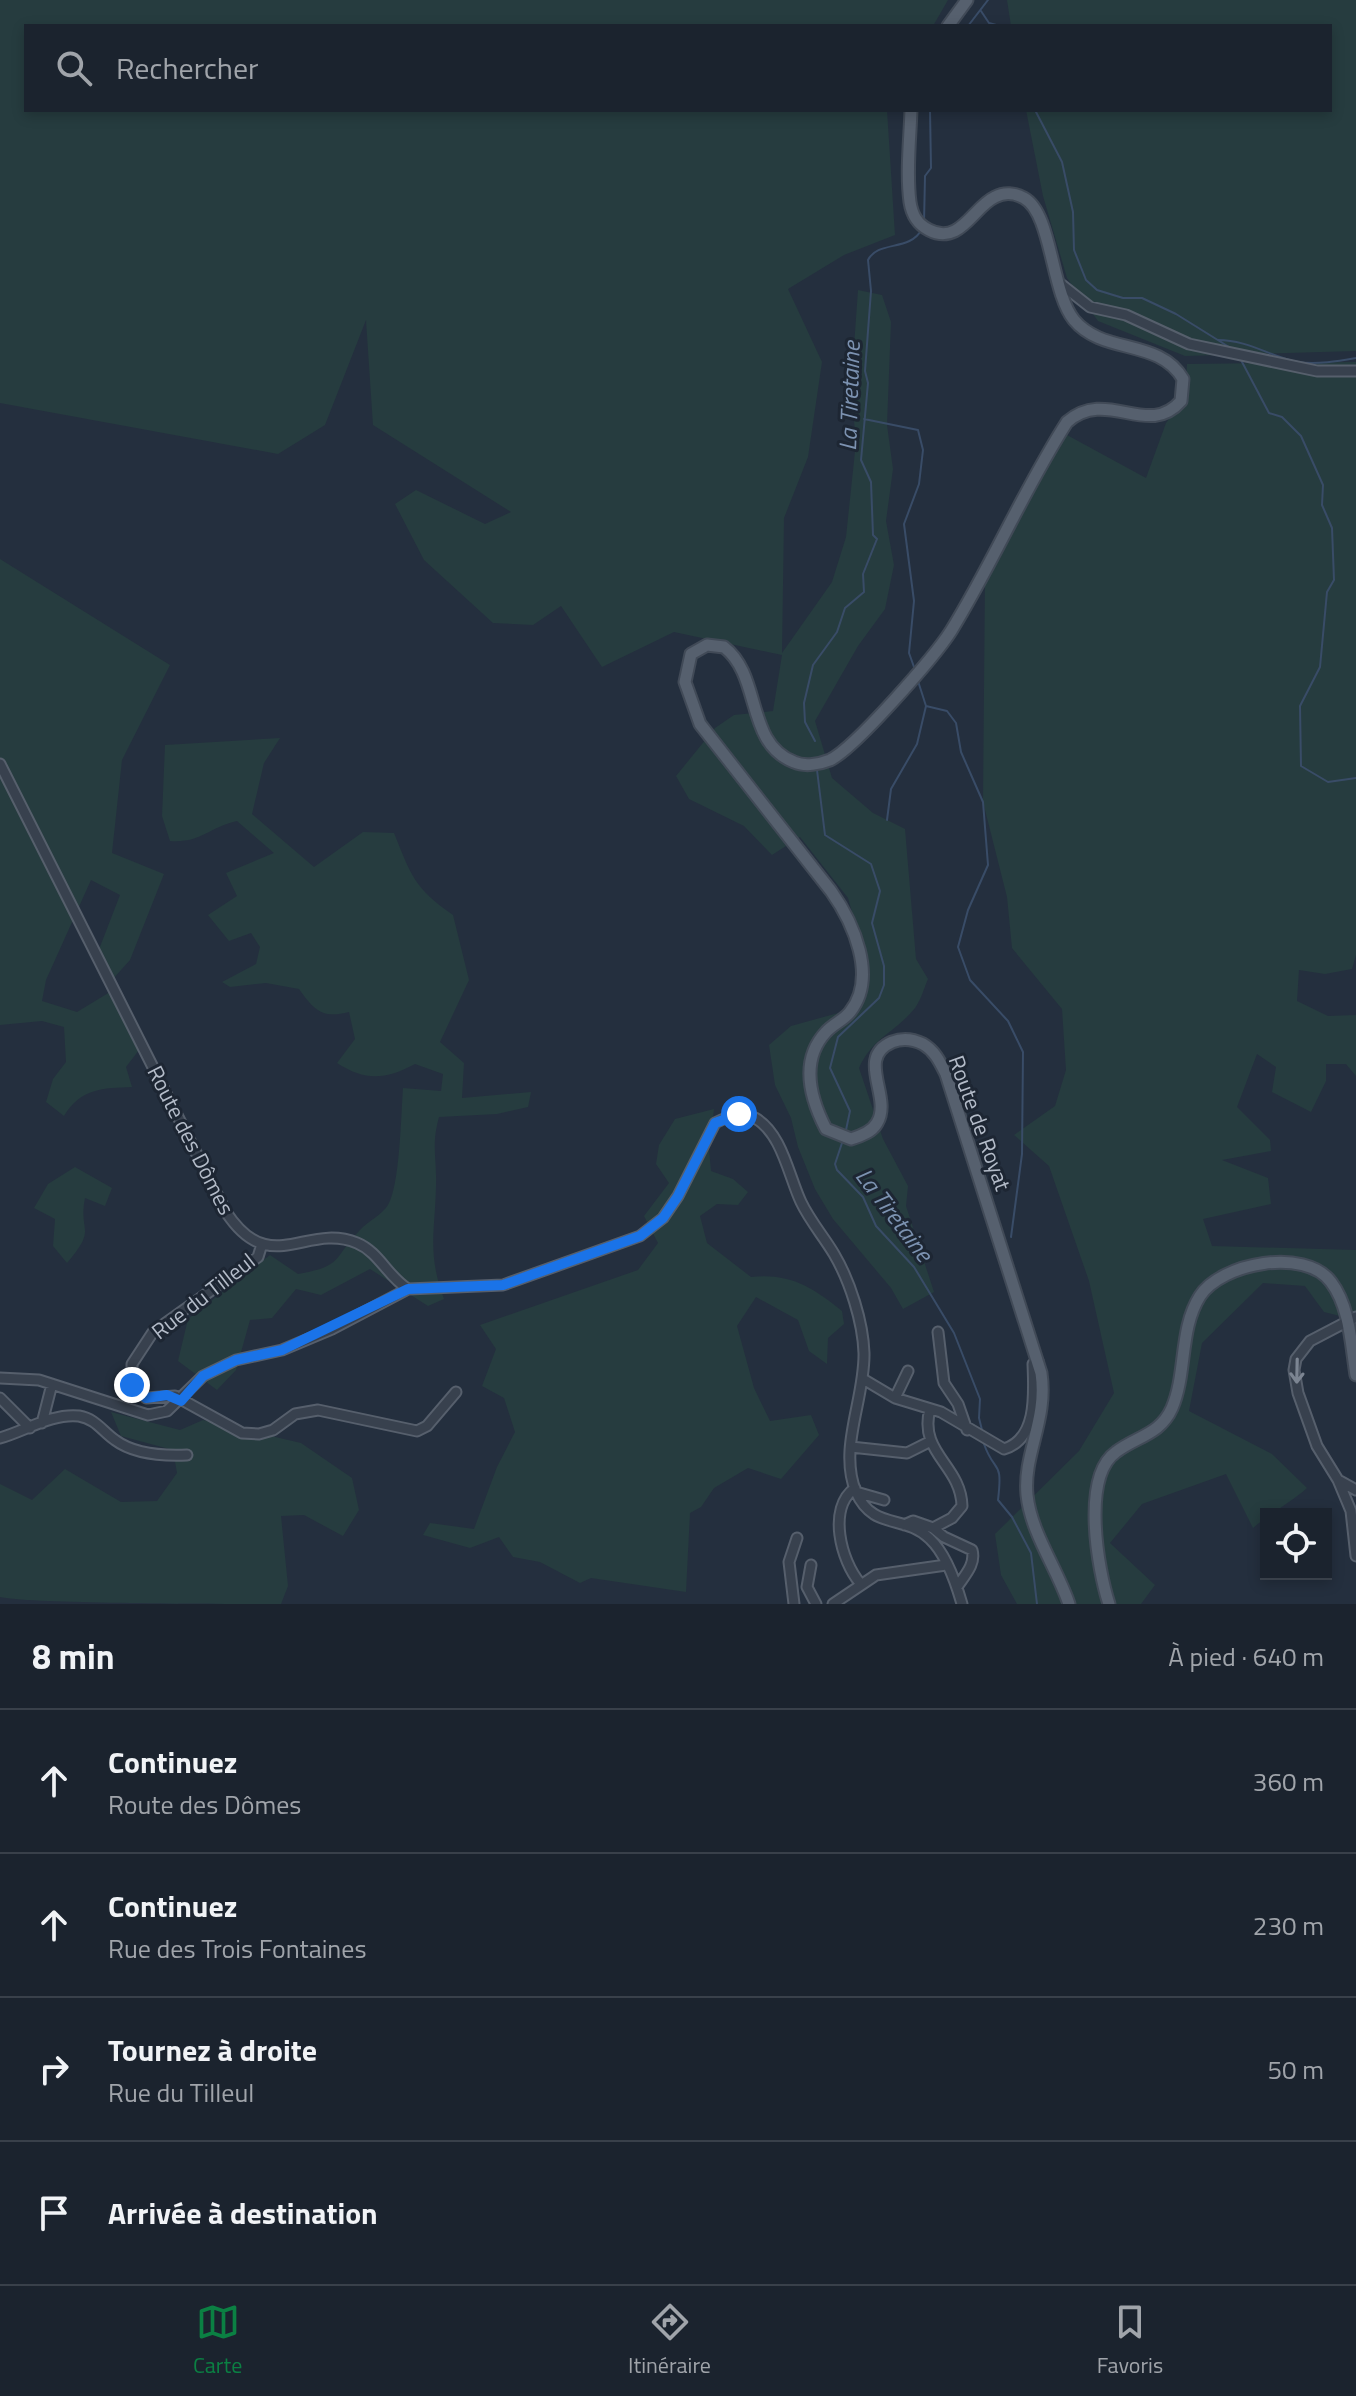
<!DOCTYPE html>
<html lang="fr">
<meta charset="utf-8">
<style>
body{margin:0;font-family:"Titillium Web",sans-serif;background:#282f3a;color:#f1f3f6}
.controls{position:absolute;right:24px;bottom:24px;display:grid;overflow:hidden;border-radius:0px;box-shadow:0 4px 12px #0003}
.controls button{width:72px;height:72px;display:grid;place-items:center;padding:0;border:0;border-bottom:2px solid #39404a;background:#1b232e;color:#f1f3f6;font:40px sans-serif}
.stop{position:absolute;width:24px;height:24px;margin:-18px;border:6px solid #1a73e8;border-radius:50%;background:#fff}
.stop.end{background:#1a73e8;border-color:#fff;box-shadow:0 2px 8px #0008}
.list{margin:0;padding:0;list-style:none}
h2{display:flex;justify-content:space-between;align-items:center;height:104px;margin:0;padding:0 32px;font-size:34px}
h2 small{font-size:26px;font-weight:400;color:#a0a4aa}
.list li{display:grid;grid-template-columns:52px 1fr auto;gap:24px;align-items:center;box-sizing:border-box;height:144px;padding:0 32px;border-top:2px solid #39404a}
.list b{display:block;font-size:30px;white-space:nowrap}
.list p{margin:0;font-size:26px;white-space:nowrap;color:#a0a4aa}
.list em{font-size:26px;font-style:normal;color:#a0a4aa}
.icon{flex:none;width:44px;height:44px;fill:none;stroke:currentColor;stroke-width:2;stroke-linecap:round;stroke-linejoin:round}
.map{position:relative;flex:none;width:1356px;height:1604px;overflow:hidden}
.search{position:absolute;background:#1b232e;box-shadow:0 4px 12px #0003;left:24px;right:24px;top:24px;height:88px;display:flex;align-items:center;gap:20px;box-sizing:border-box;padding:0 28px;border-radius:0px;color:#a0a4aa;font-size:30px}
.sheet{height:680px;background:#1b232e}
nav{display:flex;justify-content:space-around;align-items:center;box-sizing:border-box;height:112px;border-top:2px solid #39404a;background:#1b232e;font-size:22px;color:#a0a4aa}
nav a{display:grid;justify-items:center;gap:4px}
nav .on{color:#0b8043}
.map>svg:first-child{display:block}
.green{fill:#263c3f}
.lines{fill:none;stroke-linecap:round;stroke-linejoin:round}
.stream{stroke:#394c67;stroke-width:2}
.minor-casing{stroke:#565f6c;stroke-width:13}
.major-casing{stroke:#414a57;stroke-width:15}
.minor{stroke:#38414e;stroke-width:9}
.major{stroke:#56606e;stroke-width:11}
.oneway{stroke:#7c8592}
.route{stroke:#1a73e8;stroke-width:10}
.labels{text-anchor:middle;stroke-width:6;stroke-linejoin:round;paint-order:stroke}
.street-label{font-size:22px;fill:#b4bcc9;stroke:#1d2633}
.water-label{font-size:24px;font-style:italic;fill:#7c92b1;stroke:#1d2633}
</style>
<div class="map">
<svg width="1356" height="1604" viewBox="0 0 1356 1604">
<rect width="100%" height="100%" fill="#242f3e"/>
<!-- green -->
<path class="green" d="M 0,0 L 948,0 L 933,26 L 26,26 L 26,110 L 887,110 L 895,235 L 844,255 L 788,289 L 822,362 L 808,457 L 784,518 L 782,653 L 832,582 L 846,537 L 856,442 L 851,389 L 858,290 L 882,295 L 891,322 L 887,425 L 893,469 L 886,521 L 894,565 L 885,609 L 858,646 L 815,721 L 832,778 L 873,813 L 905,829 L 916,959 L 928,979 C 924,988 921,1000 915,1008 C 895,1033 873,1037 859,1068 L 883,1139 L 908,1186 L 906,1206 L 934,1292 L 903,1309 L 891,1288 L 833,1219 L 815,1189 L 798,1147 L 791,1118 L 775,1085 L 769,1045 L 791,1026 L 860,1007 L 868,969 L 848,898 L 800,837 L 772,855 L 744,826 L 689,799 L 676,776 L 715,728 L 734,715 L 773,711 L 782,655 L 674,632 L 602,667 L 561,606 L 533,625 L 493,623 L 424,560 L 395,504 L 416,490 L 485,524 L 511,512 L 373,425 L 366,320 L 325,425 L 278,454 L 0,403 Z
M 1007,0 L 1356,0 L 1356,351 L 1185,356 L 1098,321 L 1067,278 L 1043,196 L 1026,110 L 1330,110 L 1330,26 L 1011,26 Z
M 1356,362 L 1356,955 L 1352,969 L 1325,974 L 1299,970 L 1297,1001 L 1328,1016 L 1356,1015 L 1356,1076 L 1346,1064 L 1326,1064 L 1326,1081 L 1311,1112 L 1272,1092 L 1276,1067 L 1257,1054 L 1237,1107 L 1270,1140 L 1271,1151 L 1222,1160 L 1268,1178 L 1271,1204 L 1203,1219 L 1212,1246 L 1356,1250 L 1356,1320 L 1324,1312 L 1305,1286 L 1263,1283 L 1202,1343 L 1189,1411 L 1272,1454 L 1307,1488 C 1289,1504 1270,1513 1253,1528 L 1226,1474 L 1142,1504 L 1110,1543 L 1155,1585 L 1141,1604 L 1017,1604 L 1001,1575 L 995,1534 L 1079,1451 L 1114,1393 L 1089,1281 L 1049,1166 L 1014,1135 L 1055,1106 L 1066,1070 L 1062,1009 L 1012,948 L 1007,897 L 983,802 L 985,576 L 1034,484 L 1067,435 L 1146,478 L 1166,423 L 1185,398 L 1187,364 Z
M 0,559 L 170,665 L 122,760 L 112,853 L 164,874 L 130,960 L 112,980 L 98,952 L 120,895 L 91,880 L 46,980 L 42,1001 L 77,1012 L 110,992 L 139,1050 L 126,1067 L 132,1087 C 103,1088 81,1088 64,1116 L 46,1102 L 53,1079 L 66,1062 L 64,1027 L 42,1021 L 0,1025 Z
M 280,738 L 264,763 L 252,814 L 314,867 L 363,832 L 394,833 C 411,875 414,888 453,915 L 469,980 L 440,1042 L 464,1063 L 462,1098 L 531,1092 L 528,1107 L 497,1114 L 439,1117 C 431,1146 437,1158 436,1186 C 435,1232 427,1253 444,1299 L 428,1306 L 370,1269 L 321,1295 L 296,1289 L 272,1318 L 250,1320 L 236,1370 L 217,1390 L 178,1361 L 188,1319 L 270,1255 L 298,1274 C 344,1266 332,1259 360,1230 C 368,1221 382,1215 388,1205 C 400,1185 401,1114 403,1088 L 441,1091 L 443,1074 L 415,1064 C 385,1080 365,1081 337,1063 L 355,1039 L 349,1012 C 322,1019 314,1010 299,989 L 266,983 L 230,987 L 222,982 L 256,964 L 260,947 L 251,933 L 229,941 L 208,915 L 237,896 L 226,873 L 274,853 L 237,821 C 207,828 202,843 170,841 L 162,816 L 165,745 Z
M 714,1109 L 709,1148 L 711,1171 L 733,1179 L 748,1192 L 738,1205 L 717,1204 L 700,1216 L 707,1243 L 751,1277 C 790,1273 812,1287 842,1311 L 844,1324 L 828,1338 L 827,1364 L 809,1351 L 798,1320 L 756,1297 L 737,1326 L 754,1388 L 770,1421 L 811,1415 L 819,1435 L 781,1479 L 748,1468 L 714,1488 L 701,1507 L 690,1513 L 686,1592 L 591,1578 L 580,1583 L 540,1562 L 513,1557 L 499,1537 L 470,1548 L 423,1535 L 430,1523 L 474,1529 L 497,1467 L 515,1432 L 504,1398 L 482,1386 L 496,1349 L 480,1325 L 638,1270 L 658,1243 L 644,1216 L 669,1183 L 656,1164 L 659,1145 L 675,1119 Z
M 75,1167 L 112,1188 L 105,1206 L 85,1198 C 78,1233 98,1227 67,1263 L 53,1246 L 55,1219 L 34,1208 L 48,1184 Z
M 111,1412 L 180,1430 L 203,1420 L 301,1443 L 352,1478 L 359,1510 L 343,1536 L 304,1515 L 281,1516 L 288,1586 L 281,1604 C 233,1604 30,1604 0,1597 L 0,1484 L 32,1500 L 65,1469 L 121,1502 L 157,1501 L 177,1473 L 173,1450 L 121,1436 Z"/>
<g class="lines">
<!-- stream -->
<path class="stream" d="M 981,11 L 989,23 L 1000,26
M 968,26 L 988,0
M 1035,110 L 1062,162 L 1073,212 L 1074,250 L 1086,280 L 1097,290 L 1123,298 L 1142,298 L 1176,314 L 1229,347
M 924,223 L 925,176 L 931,168 L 930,110
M 1218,340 C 1248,340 1269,356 1298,362 C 1316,365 1339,361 1356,358
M 1241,360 L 1269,413 L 1282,417 L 1301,436 L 1323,485 L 1322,505 L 1332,528 L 1334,580 L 1327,592 L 1320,667 L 1300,706 L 1301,766 L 1328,782 L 1356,778
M 864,419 L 918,430 L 923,450 L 919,484 L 904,524 L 914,601 L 909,653 L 914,667
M 918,681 L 926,706 L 947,711 L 956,723 L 961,752 L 983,802 L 988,865 L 968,910 L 958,947 L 970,980 L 1008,1021 L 1023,1052 L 1022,1154 L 1011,1237
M 815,741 L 805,722 L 804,703 L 813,665 L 837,632 L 845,608 L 864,592 L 863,574 L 877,539 L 873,535 L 871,482 L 861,460 L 868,383 L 865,371 L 871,291 L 868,260 C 878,240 910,252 922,229
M 817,770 L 825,835 L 871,864 L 880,891 L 872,923 L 884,966 L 884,985 L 879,998 L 838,1037 L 830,1068 L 850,1111 L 846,1130
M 887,820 L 891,789 L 917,744 L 926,706
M 843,1140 L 835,1164 L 837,1170 L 863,1197 L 876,1226 L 914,1267 L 954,1333 L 980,1399 L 979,1418 L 983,1434
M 984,1444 C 995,1475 1003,1458 998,1500 L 1012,1517 L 1031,1553 L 1037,1604"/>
<defs>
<path id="minor" d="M 1057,281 L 1090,307 L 1126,315 L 1189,344 L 1317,371 L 1356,371
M 0,764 L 226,1212 C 270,1279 306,1222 357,1243 C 379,1252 388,1277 408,1289 L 503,1285 L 640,1236 L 663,1218 L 678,1196 L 715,1123 C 727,1117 742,1110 755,1118 C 782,1133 789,1177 801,1202 C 810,1221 824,1237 834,1254 C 850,1281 863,1322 864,1353 C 865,1399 838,1448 856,1492 C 873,1531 905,1514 930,1539 C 946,1554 956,1583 962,1604
M 262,1244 L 258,1257 L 153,1332 L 132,1364 L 132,1385 L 146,1398 L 175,1396 L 242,1433 L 259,1434 L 273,1430 L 295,1414 L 318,1410 L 417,1431 L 427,1426 L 456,1392
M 1356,1317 L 1310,1341 L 1296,1359 L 1294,1370 L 1298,1393 L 1317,1446 L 1338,1480 L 1356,1490
M 938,1332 L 944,1383 L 958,1404 L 967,1430
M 0,1378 L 39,1380 L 148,1415 L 167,1411 L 203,1376 L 236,1360 L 282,1350 L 332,1329 L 408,1289
M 863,1379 L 895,1398 L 941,1412 L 1004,1449 C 1038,1439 1034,1392 1033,1364 L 1038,1361
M 0,1398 L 30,1428
M 895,1398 L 908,1371
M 42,1423 L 52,1384
M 0,1438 C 25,1431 52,1413 79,1416 C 96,1419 102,1431 115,1440 C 135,1455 164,1456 187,1455
M 851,1447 L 907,1453 L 929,1442
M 1338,1480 L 1351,1511 L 1356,1556
M 855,1488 C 827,1508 841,1561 860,1583
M 856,1492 L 884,1500
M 904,1525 L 913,1521 L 933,1528 L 952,1518 L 962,1506 C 961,1465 918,1453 930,1409
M 933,1528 L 944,1537 L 972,1550 C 976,1564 965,1575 957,1587
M 811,1565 L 807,1587 L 816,1604
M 794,1604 L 789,1562 L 797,1538
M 833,1604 L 876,1575 L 946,1565"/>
<path id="major" d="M 948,26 L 967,0
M 911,110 C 910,140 906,172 910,202 C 912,215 917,224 929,230 C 960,246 973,207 995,197 C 1004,192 1015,193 1024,198 C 1052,213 1051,292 1074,320 C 1103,355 1159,338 1183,379 L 1181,401 C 1148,439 1107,387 1067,422 C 1024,489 993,563 951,631 C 935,656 855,748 830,760 C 820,764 805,767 794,762 C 745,743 762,676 724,647 L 707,645 L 691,654 L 685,682 L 700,724 L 831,891 C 853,922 878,977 850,1012 C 844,1020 833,1024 826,1032 C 800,1060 810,1098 826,1129 L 851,1139 C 861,1136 872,1132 877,1123 C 893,1097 855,1058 892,1042 C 902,1038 913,1039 923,1044 C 935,1051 940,1062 946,1074 L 1041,1373 C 1048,1420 1023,1454 1027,1495 C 1031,1533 1057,1568 1069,1604
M 1109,1604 C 1098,1570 1081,1477 1116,1452 C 1137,1436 1160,1435 1172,1408 C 1187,1373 1179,1329 1200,1296 C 1221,1263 1305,1247 1331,1282 C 1350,1307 1351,1344 1356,1375"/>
</defs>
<!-- minor casing -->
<use href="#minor" class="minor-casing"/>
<!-- major casing -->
<use href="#major" class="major-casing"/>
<!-- minor -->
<use href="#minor" class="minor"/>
<!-- major -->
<use href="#major" class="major"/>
</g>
<!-- one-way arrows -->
<defs><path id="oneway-shaft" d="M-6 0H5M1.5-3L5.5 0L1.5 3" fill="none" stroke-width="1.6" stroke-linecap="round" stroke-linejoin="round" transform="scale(2)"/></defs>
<use class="oneway" href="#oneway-shaft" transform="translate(1297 1371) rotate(91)"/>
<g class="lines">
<!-- route -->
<path class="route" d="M 132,1385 L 146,1398 L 167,1395 L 181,1401 L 203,1376 L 236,1360 L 282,1350 L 408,1289 L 503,1285 L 640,1236 L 663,1218 L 678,1196 L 715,1123 L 739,1114"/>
</g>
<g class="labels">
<!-- street labels -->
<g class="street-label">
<text transform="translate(980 1123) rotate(70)" y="8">Route de Royat</text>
<text transform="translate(191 1140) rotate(63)" y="8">Route des Dômes</text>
<text transform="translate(203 1296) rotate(-38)" y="8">Rue du Tilleul</text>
</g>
<!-- water labels -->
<g class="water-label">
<text transform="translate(850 396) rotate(-88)" y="8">La Tiretaine</text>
<text transform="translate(894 1215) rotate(53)" y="8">La Tiretaine</text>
</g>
</g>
</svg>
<div class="controls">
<button><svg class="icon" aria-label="locate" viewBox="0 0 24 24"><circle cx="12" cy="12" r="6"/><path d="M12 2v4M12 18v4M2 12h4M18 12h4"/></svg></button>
</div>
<div class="stop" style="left:739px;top:1114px"></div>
<div class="stop end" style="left:132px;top:1385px"></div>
<div class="search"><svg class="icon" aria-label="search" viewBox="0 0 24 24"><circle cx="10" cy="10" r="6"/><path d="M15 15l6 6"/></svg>Rechercher</div>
</div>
<section class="sheet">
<h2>8 min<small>À pied · 640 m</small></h2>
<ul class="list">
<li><svg class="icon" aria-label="ahead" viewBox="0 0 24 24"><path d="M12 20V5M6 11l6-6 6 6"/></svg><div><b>Continuez</b><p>Route des Dômes</p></div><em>360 m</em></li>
<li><svg class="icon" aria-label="ahead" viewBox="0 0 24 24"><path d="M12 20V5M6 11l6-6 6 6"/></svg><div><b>Continuez</b><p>Rue des Trois Fontaines</p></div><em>230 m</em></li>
<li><svg class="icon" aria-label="right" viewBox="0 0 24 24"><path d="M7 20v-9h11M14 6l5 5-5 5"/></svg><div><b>Tournez à droite</b><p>Rue du Tilleul</p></div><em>50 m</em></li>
<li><svg class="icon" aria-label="arrive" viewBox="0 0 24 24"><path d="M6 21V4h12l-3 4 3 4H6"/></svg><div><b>Arrivée à destination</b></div></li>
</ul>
</section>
<nav>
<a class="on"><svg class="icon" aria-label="map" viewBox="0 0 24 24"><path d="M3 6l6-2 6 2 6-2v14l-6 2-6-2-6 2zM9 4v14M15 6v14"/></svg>Carte</a>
<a><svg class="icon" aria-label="directions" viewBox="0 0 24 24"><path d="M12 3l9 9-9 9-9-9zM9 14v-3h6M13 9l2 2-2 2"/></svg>Itinéraire</a>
<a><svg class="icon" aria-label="saved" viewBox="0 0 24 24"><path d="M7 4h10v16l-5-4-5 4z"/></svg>Favoris</a>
</nav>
